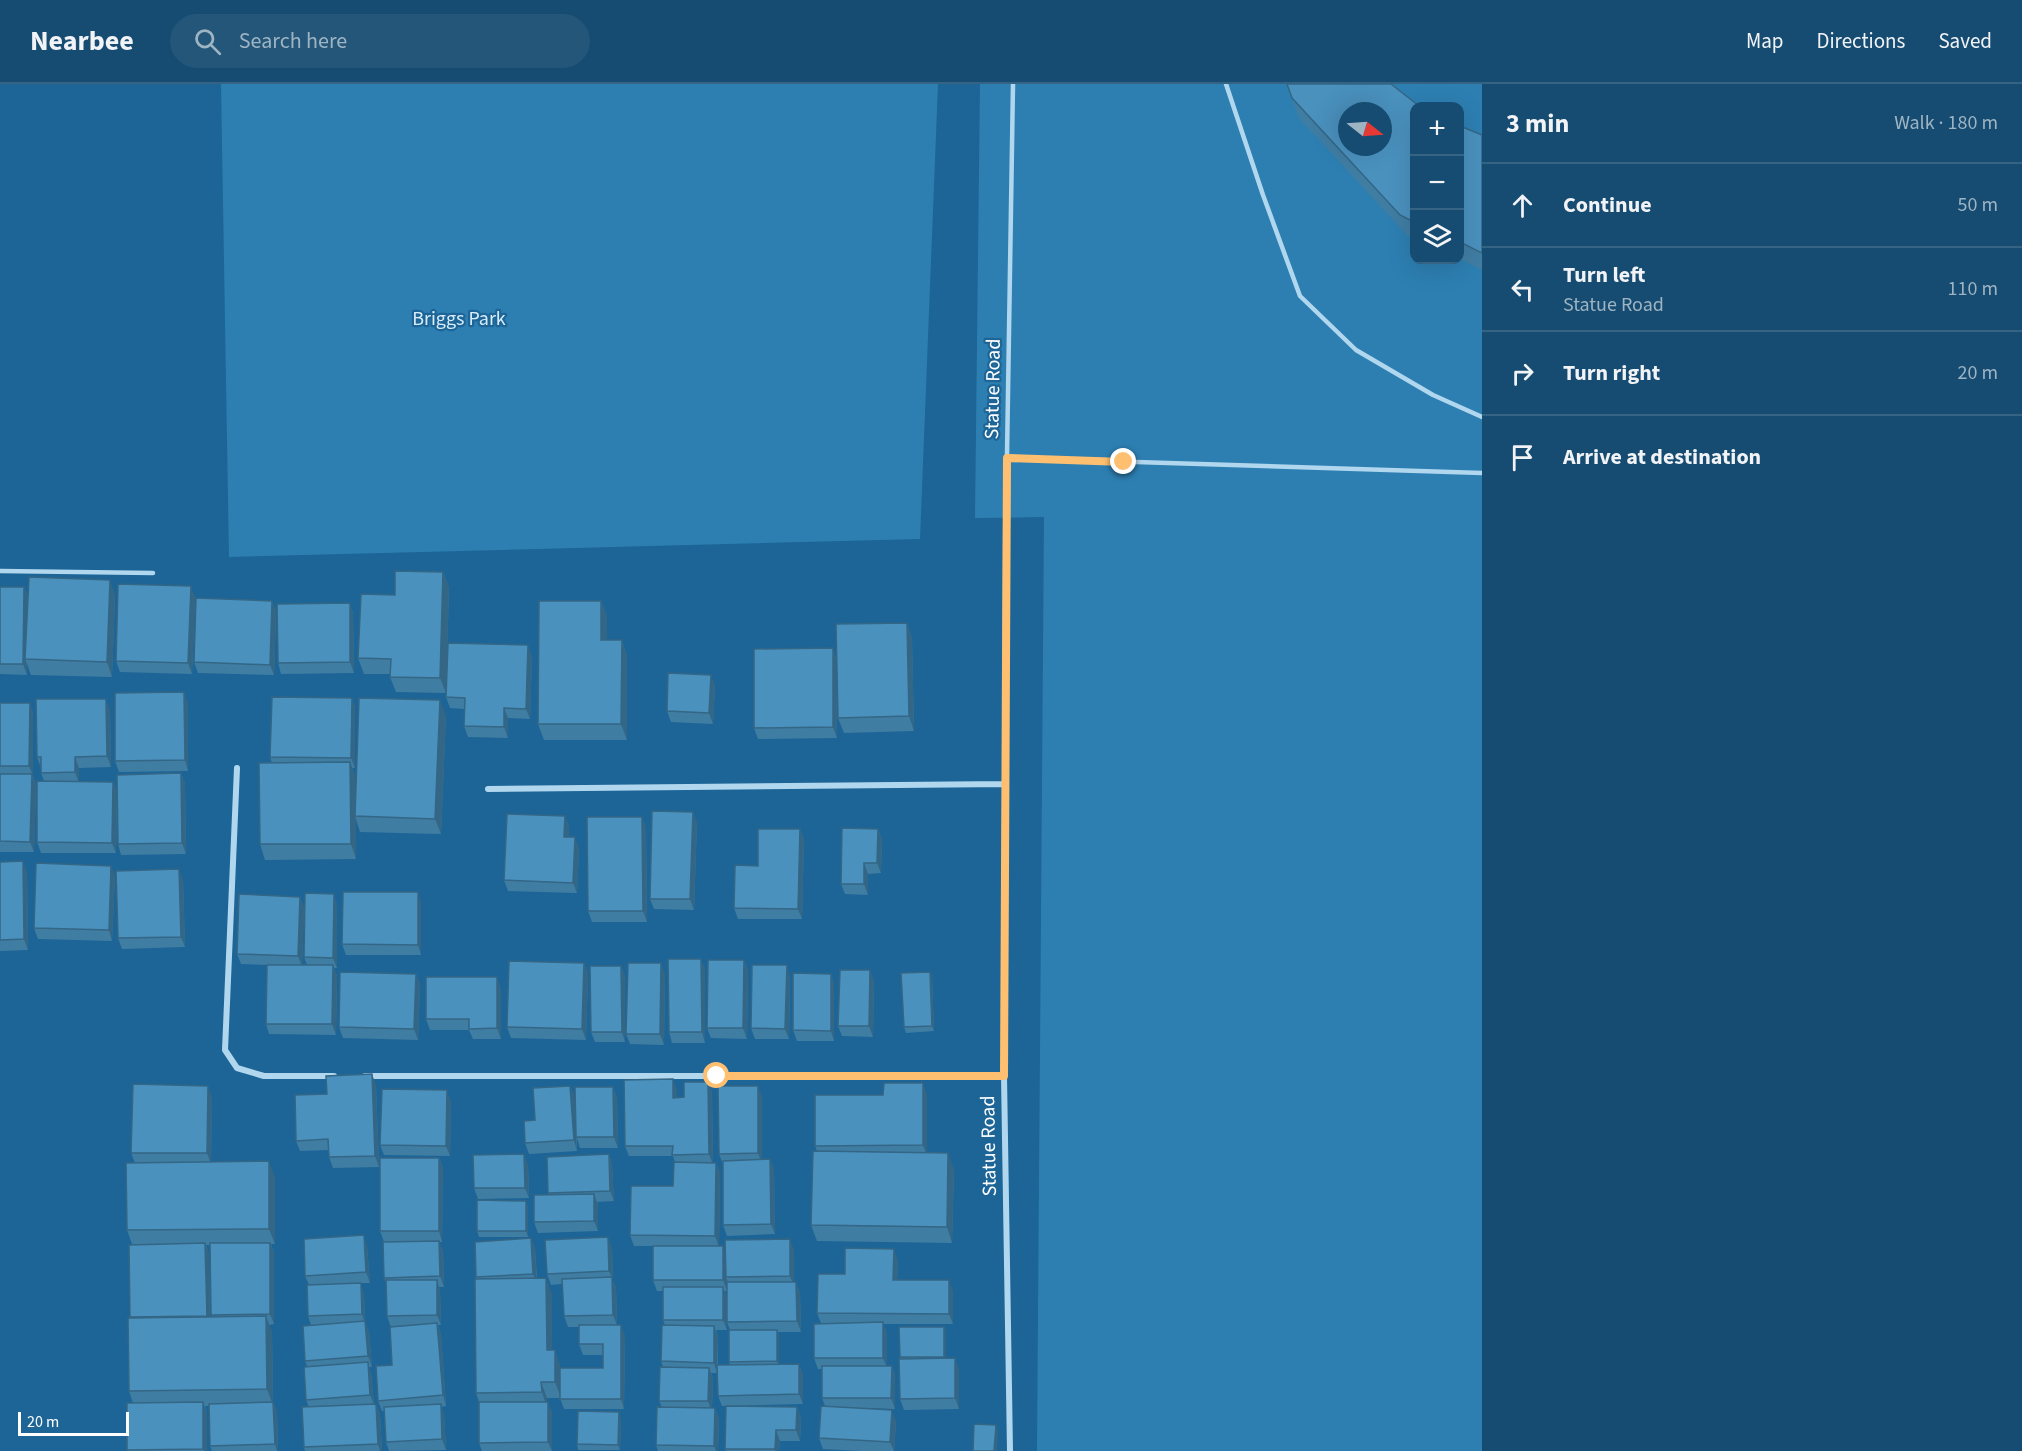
<!DOCTYPE html>
<meta charset="utf-8">
<style>
body{margin:0;font-family:"Source Sans 3",sans-serif;background:#235679;color:#f1f3f6}
.controls{position:absolute;right:18px;top:18px;display:grid;overflow:hidden;border-radius:12px;box-shadow:0 6px 24px #0002}
.controls button{width:54px;height:54px;display:grid;place-items:center;padding:0;border:0;border-bottom:2px solid #356384;background:#164c71;color:#f1f3f6;font:30px sans-serif}
.compass{position:absolute;left:1338px;top:18px;width:54px;height:54px;border-radius:50%;background:#164c71;box-shadow:0 6px 24px #0002;rotate:107deg}
.scale{position:absolute;left:18px;bottom:15px;width:111px;box-sizing:border-box;padding-left:6px;border:3px solid #fff;border-top:0;font-size:16px;line-height:21px;white-space:nowrap;color:#fff;-webkit-text-stroke:4px #1d6597;paint-order:stroke}
.stop{position:absolute;width:18px;height:18px;margin:-14px;border:4px solid #febf70;border-radius:50%;background:#fff}
.stop.end{background:#febf70;border-color:#fff;box-shadow:0 2px 6px #0008}
.list{margin:0;padding:0;list-style:none}
h2{display:flex;justify-content:space-between;align-items:center;height:78px;margin:0;padding:0 24px;font-size:26px}
h2 small{font-size:20px;font-weight:400;color:#9eb4c3}
.list li{display:grid;grid-template-columns:39px 1fr auto;gap:18px;align-items:center;box-sizing:border-box;height:84px;padding:0 24px;border-top:2px solid #356384}
.list b{display:block;font-size:22px;white-space:nowrap}
.list p{margin:0;font-size:20px;white-space:nowrap;color:#9eb4c3}
.list em{font-size:20px;font-style:normal;color:#9eb4c3}
.icon{flex:none;width:33px;height:33px;fill:none;stroke:currentColor;stroke-width:2;stroke-linecap:round;stroke-linejoin:round}
.map{position:relative;flex:none;width:1482px;height:1367px;overflow:hidden}
header{display:flex;align-items:center;gap:36px;box-sizing:border-box;height:84px;padding:0 30px;background:#164c71;border-bottom:2px solid #356384}
header strong{font-size:28px}
nav{display:flex;gap:33px;margin-inline-start:auto;font-size:21px}
.search{width:420px;height:54px;background:#235679;display:flex;align-items:center;gap:15px;box-sizing:border-box;padding:0 21px;border-radius:33px;color:#9eb4c3;font-size:22px}
main{display:flex}
aside{flex:1;background:#164c71}
.map>svg:first-child{display:block}
.green{fill:#2d7fb2;fill-rule:evenodd}
.lines{fill:none;stroke-linecap:round;stroke-linejoin:round}
.service{stroke:#b1d7ef;stroke-width:4.5}
.minor{stroke:#b1d7ef;stroke-width:6}
.wall{fill:#407da3;fill-rule:evenodd}
.shaded-wall{fill:#346685}
.building{fill:#4a91be;stroke:#346685;stroke-width:1.5;fill-rule:evenodd}
.route{stroke:#febf70;stroke-width:8}
.labels{text-anchor:middle;stroke-width:4.5;stroke-linejoin:round;paint-order:stroke}
.park-label{font-size:20px;fill:#d8edfb;stroke:#1d6597}
.street-label{font-size:20px;fill:#fff;stroke:#1d6597}
</style>
<header>
<strong>Nearbee</strong>
<div class="search"><svg class="icon" aria-label="search" viewBox="0 0 24 24"><circle cx="10" cy="10" r="6"/><path d="M15 15l6 6"/></svg>Search here</div>
<nav><a>Map</a><a>Directions</a><a>Saved</a></nav>
</header>
<main>
<div class="map">
<svg width="1482" height="1367" viewBox="0 0 1482 1367">
<rect width="100%" height="100%" fill="#1d6597"/>
<!-- green -->
<path class="green" d="M 221,0 L 938,0 L 920,455 L 229,473 Z
M 980,0 L 1482,0 L 1482,1367 L 1037,1367 L 1044,433 L 975,434 ZM 1414,22 L 1460,22 L 1460,176 L 1414,176 ZM 1347,27 L 1383,27 L 1383,63 L 1347,63 Z"/>
<g class="lines">
<!-- service -->
<path class="service" d="M 1226,0 L 1263,111 L 1300,212 L 1356,266 L 1433,311 L 1482,333
M 1007,374 L 1482,389
M 1006,434 L 1013,0
M 0,487 L 153,489"/>
<!-- minor -->
<path class="minor" d="M 1006,434 L 1004,992 L 1010,1367
M 237,684 L 225,966 L 237,984 L 264,992 L 334,992
M 488,705 L 1005,700
M 365,992 L 1004,992"/>
</g>
<!-- wall -->
<path class="wall" d="M 1287,0 L 1414,22 L 1414,154 L 1407,151 L 1299,34 Z
M 1460,42 L 1482,51 L 1482,186 L 1460,175 Z
M 443,488 L 449,504 L 446,609 L 396,608 L 390,593 L 390,590 L 364,590 L 358,574 L 395,511 Z
M 0,503 L 24,503 L 28,513 L 115,511 L 112,593 L 31,591 L 27,580 L 27,591 L 0,590 Z
M 195,513 L 192,590 L 120,588 L 116,577 Z
M 272,517 L 276,528 L 274,591 L 198,589 L 194,578 Z
M 601,517 L 607,533 L 607,556 L 622,556 L 627,572 L 627,656 L 544,656 L 538,640 Z
M 350,519 L 353,530 L 354,589 L 281,590 L 278,579 Z
M 907,539 L 912,555 L 914,647 L 844,649 L 838,634 Z
M 833,564 L 836,575 L 837,654 L 758,655 L 754,644 Z
M 532,572 L 530,635 L 508,634 L 508,654 L 468,653 L 464,642 L 464,625 L 450,624 L 446,613 Z
M 715,601 L 713,640 L 671,638 L 667,627 Z
M 352,614 L 355,624 L 355,684 L 352,684 L 356,693 L 356,706 L 446,632 L 441,750 L 360,748 L 356,735 L 356,775 L 265,776 L 260,760 L 272,679 L 270,673 Z
M 0,619 L 30,619 L 33,630 L 33,692 L 36,701 L 34,768 L 0,768 Z
M 188,619 L 188,687 L 119,688 L 115,677 Z
M 110,625 L 111,683 L 79,684 L 79,697 L 113,698 L 117,708 L 116,769 L 41,769 L 37,758 L 44,697 L 41,689 L 41,684 L 37,673 Z
M 181,689 L 185,700 L 186,770 L 121,771 L 118,760 Z
M 565,732 L 569,743 L 568,753 L 579,764 L 577,809 L 508,807 L 504,796 Z
M 697,738 L 694,826 L 654,825 L 650,815 Z
M 646,743 L 647,838 L 592,838 L 588,827 Z
M 800,745 L 804,756 L 802,835 L 738,835 L 734,824 L 758,782 Z
M 878,745 L 882,755 L 881,789 L 868,790 L 868,811 L 845,810 L 841,800 Z
M 0,778 L 27,788 L 28,866 L 0,867 Z
M 115,792 L 112,857 L 38,855 L 34,844 Z
M 183,796 L 185,863 L 122,865 L 118,854 Z
M 300,813 L 304,824 L 302,881 L 307,881 L 304,873 L 337,821 L 337,884 L 334,884 L 337,892 L 336,951 L 269,950 L 266,940 L 267,881 L 241,880 L 237,870 Z
M 421,819 L 421,871 L 346,871 L 342,860 Z
M 744,876 L 748,887 L 747,955 L 711,954 L 707,944 Z
M 584,879 L 588,890 L 586,956 L 511,954 L 507,943 Z
M 621,882 L 625,893 L 625,958 L 595,958 L 591,948 Z
M 705,885 L 705,959 L 672,959 L 669,948 Z
M 930,888 L 932,893 L 934,947 L 906,949 L 904,943 Z
M 416,890 L 420,900 L 418,956 L 343,954 L 339,943 Z
M 665,890 L 664,961 L 630,960 L 626,950 Z
M 831,890 L 834,900 L 834,957 L 797,957 L 793,946 Z
M 790,892 L 789,955 L 755,955 L 751,944 Z
M 874,897 L 873,953 L 842,952 L 838,942 Z
M 501,904 L 501,955 L 473,955 L 469,946 L 430,946 L 426,935 Z
M 708,998 L 712,1009 L 713,1078 L 716,1079 L 720,1089 L 719,1162 L 725,1168 L 794,1166 L 794,1198 L 796,1198 L 800,1209 L 801,1248 L 778,1248 L 779,1251 L 779,1280 L 803,1290 L 803,1320 L 722,1322 L 718,1312 L 717,1289 L 711,1289 L 713,1295 L 712,1324 L 715,1324 L 719,1335 L 718,1367 L 658,1367 L 656,1361 L 662,1323 L 659,1317 L 663,1283 L 661,1277 L 665,1241 L 663,1236 L 663,1207 L 657,1207 L 653,1196 L 695,1162 L 634,1162 L 630,1151 L 673,1102 L 675,1078 L 673,1072 L 629,1072 L 625,1062 L 677,1006 L 677,1013 L 684,1013 ZM 727,1196 L 728,1198 L 727,1238 L 730,1246 L 729,1278 L 730,1281 L 718,1281 L 718,1253 L 716,1246 L 727,1246 L 727,1214 L 724,1207 L 727,1207 Z
M 376,1001 L 379,1083 L 333,1084 L 329,1073 L 329,1066 L 300,1067 L 296,1057 L 327,1010 Z
M 570,1002 L 574,1012 L 576,1049 L 613,1003 L 617,1014 L 618,1064 L 580,1064 L 577,1054 L 577,1067 L 529,1070 L 525,1059 L 535,1036 Z
M 927,1010 L 927,1069 L 954,1085 L 952,1159 L 817,1157 L 811,1141 L 817,1067 L 815,1062 L 883,1011 Z
M 762,1012 L 762,1076 L 770,1075 L 774,1086 L 775,1150 L 727,1152 L 723,1141 L 723,1080 L 719,1070 Z
M 212,1013 L 211,1078 L 275,1093 L 275,1160 L 271,1160 L 274,1169 L 274,1240 L 269,1241 L 272,1248 L 273,1318 L 277,1328 L 278,1367 L 212,1367 L 210,1362 L 209,1322 L 205,1322 L 207,1329 L 207,1367 L 127,1367 L 133,1319 L 129,1307 L 132,1160 L 127,1146 L 135,1079 L 131,1069 ZM 206,1161 L 210,1161 L 211,1231 L 212,1233 L 210,1233 L 209,1170 Z
M 451,1017 L 450,1072 L 384,1071 L 380,1061 Z
M 609,1070 L 612,1081 L 614,1117 L 597,1118 L 598,1121 L 598,1147 L 538,1149 L 534,1138 L 549,1111 L 548,1109 Z
M 439,1074 L 443,1084 L 442,1158 L 439,1158 L 443,1168 L 444,1203 L 439,1203 L 440,1207 L 441,1241 L 438,1241 L 441,1250 L 446,1322 L 441,1323 L 444,1331 L 446,1366 L 389,1367 L 386,1358 L 384,1327 L 382,1327 L 378,1317 L 392,1281 L 403,1242 L 391,1243 L 387,1232 L 386,1199 L 384,1194 L 412,1158 L 384,1158 L 380,1147 Z
M 528,1081 L 529,1114 L 478,1115 L 474,1104 Z
M 528,1122 L 528,1153 L 479,1153 L 477,1147 Z
M 531,1154 L 535,1165 L 537,1194 L 552,1210 L 552,1266 L 560,1281 L 560,1284 L 603,1284 L 603,1271 L 583,1271 L 579,1260 L 579,1243 L 568,1243 L 564,1232 L 562,1200 L 551,1201 L 547,1190 L 612,1164 L 613,1197 L 616,1204 L 617,1241 L 625,1252 L 624,1325 L 564,1325 L 560,1314 L 547,1314 L 547,1318 L 552,1329 L 552,1367 L 482,1367 L 479,1359 L 479,1318 L 476,1309 L 476,1193 Z
M 367,1162 L 370,1199 L 356,1199 L 364,1210 L 365,1238 L 369,1248 L 372,1283 L 369,1283 L 371,1289 L 374,1320 L 376,1320 L 380,1331 L 382,1367 L 305,1367 L 304,1363 L 309,1323 L 306,1316 L 307,1282 L 305,1277 L 311,1241 L 308,1232 L 309,1201 L 305,1192 Z
M 898,1176 L 897,1196 L 953,1207 L 953,1240 L 883,1240 L 887,1249 L 887,1282 L 892,1282 L 895,1292 L 895,1325 L 865,1324 L 896,1337 L 894,1367 L 862,1367 L 823,1365 L 819,1354 L 825,1322 L 822,1314 L 822,1285 L 818,1285 L 814,1274 L 821,1239 L 817,1229 L 845,1190 Z
M 944,1243 L 946,1248 L 946,1274 L 959,1285 L 959,1325 L 904,1326 L 900,1315 L 900,1273 Z
M 797,1323 L 801,1334 L 800,1357 L 780,1357 L 779,1367 L 726,1367 L 725,1365 Z
M 621,1333 L 620,1366 L 578,1366 L 577,1360 Z"/>
<!-- shaded-wall -->
<path class="shaded-wall" d="M 443,488 L 449,504 L 446,609 L 440,594 Z
M 110,496 L 115,511 L 112,593 L 107,578 Z
M 191,502 L 195,513 L 192,590 L 188,579 Z
M 24,503 L 28,514 L 25,575 L 27,580 L 27,591 L 23,580 Z
M 272,517 L 276,528 L 274,591 L 270,581 Z
M 601,517 L 607,533 L 607,572 L 601,556 Z
M 350,519 L 353,530 L 354,589 L 350,578 Z
M 907,539 L 912,555 L 914,647 L 909,632 Z
M 622,556 L 627,572 L 627,656 L 621,640 Z
M 528,561 L 532,572 L 530,635 L 526,625 Z
M 833,564 L 836,575 L 837,654 L 833,643 Z
M 711,591 L 715,601 L 713,640 L 709,629 Z
M 184,608 L 188,619 L 188,687 L 185,676 Z
M 352,614 L 355,624 L 355,684 L 351,674 Z
M 106,615 L 110,625 L 111,683 L 107,672 Z
M 440,616 L 446,632 L 441,750 L 435,735 Z
M 30,619 L 33,630 L 33,692 L 29,682 Z
M 504,624 L 508,634 L 508,654 L 504,643 Z
M 75,673 L 79,684 L 79,699 L 75,688 Z
M 350,678 L 356,693 L 356,732 L 355,732 L 356,735 L 356,775 L 351,760 Z
M 181,689 L 185,700 L 186,770 L 182,759 Z
M 32,690 L 36,701 L 34,768 L 30,758 Z
M 113,698 L 117,708 L 116,769 L 112,759 Z
M 693,728 L 697,738 L 694,826 L 690,815 Z
M 565,732 L 569,743 L 568,763 L 564,753 Z
M 642,733 L 646,743 L 647,838 L 643,827 Z
M 800,745 L 804,756 L 802,835 L 798,825 Z
M 878,745 L 882,755 L 881,789 L 877,779 Z
M 575,753 L 579,764 L 577,809 L 573,799 Z
M 23,777 L 27,788 L 28,866 L 24,855 Z
M 864,779 L 868,790 L 868,811 L 864,800 Z
M 111,782 L 115,792 L 112,857 L 109,846 Z
M 179,785 L 183,796 L 185,863 L 181,853 Z
M 418,808 L 421,819 L 421,871 L 418,861 Z
M 334,810 L 337,821 L 337,884 L 333,874 Z
M 300,813 L 304,824 L 302,883 L 298,872 Z
M 701,875 L 705,885 L 705,959 L 702,948 Z
M 744,876 L 748,887 L 747,955 L 743,944 Z
M 584,879 L 588,890 L 586,956 L 582,945 Z
M 661,879 L 665,890 L 664,961 L 660,950 Z
M 333,881 L 337,892 L 336,951 L 332,940 Z
M 787,881 L 790,892 L 789,955 L 785,945 Z
M 621,882 L 625,893 L 625,958 L 622,948 Z
M 870,886 L 874,897 L 873,953 L 869,942 Z
M 930,888 L 932,893 L 934,947 L 932,942 Z
M 416,890 L 420,900 L 418,956 L 414,945 Z
M 831,890 L 834,900 L 834,957 L 831,947 Z
M 497,893 L 501,904 L 501,955 L 497,944 Z
M 372,990 L 376,1001 L 379,1083 L 375,1072 Z
M 673,995 L 677,1006 L 677,1024 L 673,1014 Z
M 708,998 L 712,1009 L 713,1081 L 709,1070 Z
M 923,999 L 927,1010 L 927,1072 L 923,1061 Z
M 208,1002 L 212,1013 L 211,1080 L 207,1069 Z
M 570,1002 L 574,1012 L 577,1067 L 574,1056 Z
M 758,1002 L 762,1012 L 762,1080 L 758,1069 Z
M 613,1003 L 617,1014 L 618,1064 L 614,1053 Z
M 447,1006 L 451,1017 L 450,1072 L 446,1062 Z
M 948,1069 L 954,1085 L 952,1159 L 947,1143 Z
M 524,1070 L 528,1081 L 529,1114 L 525,1104 Z
M 609,1070 L 612,1081 L 614,1117 L 610,1107 Z
M 439,1074 L 443,1084 L 442,1158 L 439,1147 Z
M 770,1075 L 774,1086 L 775,1150 L 771,1140 Z
M 269,1077 L 275,1093 L 275,1160 L 269,1145 Z
M 716,1079 L 720,1089 L 719,1163 L 715,1152 Z
M 594,1110 L 598,1121 L 598,1147 L 594,1137 Z
M 526,1117 L 528,1122 L 528,1153 L 526,1147 Z
M 364,1151 L 367,1162 L 370,1199 L 366,1188 Z
M 608,1153 L 612,1164 L 613,1197 L 616,1204 L 617,1241 L 613,1231 L 612,1194 L 609,1187 Z
M 531,1154 L 535,1165 L 537,1200 L 533,1190 Z
M 790,1155 L 794,1166 L 794,1203 L 790,1192 Z
M 439,1157 L 443,1168 L 444,1203 L 440,1192 Z
M 205,1159 L 209,1170 L 210,1243 L 207,1232 Z
M 270,1159 L 274,1169 L 274,1240 L 270,1230 Z
M 723,1162 L 727,1173 L 726,1193 L 727,1196 L 727,1207 L 723,1196 Z
M 894,1165 L 898,1176 L 897,1206 L 893,1196 Z
M 546,1194 L 552,1210 L 552,1282 L 547,1266 Z
M 437,1196 L 440,1207 L 441,1241 L 437,1231 Z
M 949,1196 L 953,1207 L 953,1240 L 949,1230 Z
M 796,1198 L 800,1209 L 801,1248 L 797,1237 Z
M 361,1199 L 364,1210 L 365,1238 L 369,1248 L 372,1283 L 368,1272 L 365,1240 L 362,1230 Z
M 723,1203 L 727,1214 L 727,1246 L 723,1236 Z
M 266,1232 L 272,1248 L 273,1321 L 267,1305 Z
M 883,1238 L 887,1249 L 887,1284 L 883,1274 Z
M 437,1239 L 441,1250 L 446,1322 L 443,1311 Z
M 621,1241 L 625,1252 L 624,1325 L 621,1315 Z
M 714,1242 L 718,1253 L 717,1289 L 714,1279 Z
M 944,1243 L 946,1248 L 946,1278 L 944,1273 Z
M 777,1246 L 779,1251 L 779,1283 L 777,1277 Z
M 555,1266 L 560,1281 L 561,1314 L 555,1298 Z
M 955,1274 L 959,1285 L 959,1325 L 955,1314 Z
M 368,1278 L 371,1289 L 374,1321 L 370,1311 Z
M 799,1280 L 803,1290 L 803,1320 L 799,1310 Z
M 892,1282 L 895,1292 L 895,1325 L 891,1314 Z
M 709,1284 L 713,1295 L 712,1328 L 708,1317 Z
M 541,1298 L 547,1314 L 547,1324 L 542,1308 Z
M 203,1318 L 207,1329 L 207,1367 L 204,1367 L 203,1365 Z
M 273,1318 L 277,1328 L 278,1367 L 277,1367 L 275,1360 Z
M 548,1318 L 552,1329 L 552,1367 L 548,1358 Z
M 376,1320 L 380,1331 L 382,1367 L 380,1367 L 378,1360 Z
M 441,1320 L 444,1331 L 446,1366 L 442,1355 Z
M 797,1323 L 801,1334 L 800,1357 L 796,1346 Z
M 715,1324 L 719,1335 L 718,1367 L 716,1367 L 714,1362 Z
M 892,1326 L 896,1337 L 894,1367 L 890,1358 Z
M 619,1328 L 621,1333 L 620,1366 L 618,1361 Z
M 996,1341 L 998,1347 L 997,1367 L 994,1367 Z
M 776,1346 L 780,1357 L 779,1367 L 775,1367 L 775,1365 Z"/>
<!-- building -->
<path class="building" d="M 1287,0 L 1391,0 L 1419,22 L 1414,22 L 1414,138 L 1400,131 L 1292,14 ZM 1347,27 L 1383,27 L 1383,63 L 1347,63 Z
M 1460,42 L 1482,51 L 1482,169 L 1460,158 Z
M 395,487 L 443,488 L 440,594 L 390,593 L 391,575 L 358,574 L 361,510 L 395,511 Z
M 29,493 L 110,496 L 107,578 L 25,575 Z
M 118,500 L 191,502 L 188,579 L 116,577 Z
M 0,503 L 24,503 L 23,580 L 0,580 Z
M 196,514 L 272,517 L 270,581 L 194,578 Z
M 539,517 L 601,517 L 601,556 L 622,556 L 621,640 L 538,640 Z
M 350,519 L 350,578 L 278,579 L 277,520 Z
M 907,539 L 909,632 L 838,634 L 836,540 Z
M 448,559 L 528,561 L 526,625 L 504,624 L 504,643 L 464,642 L 465,614 L 446,613 Z
M 833,564 L 833,643 L 754,644 L 754,565 Z
M 668,589 L 711,591 L 709,629 L 667,627 Z
M 184,608 L 185,676 L 115,677 L 115,609 Z
M 272,613 L 352,614 L 351,674 L 270,673 Z
M 359,614 L 440,616 L 435,735 L 355,732 Z
M 36,615 L 106,615 L 107,672 L 75,673 L 75,688 L 41,689 L 41,673 L 37,673 Z
M 0,619 L 30,619 L 29,682 L 0,682 Z
M 350,678 L 351,760 L 260,760 L 259,679 Z
M 181,689 L 182,759 L 118,760 L 117,691 Z
M 0,690 L 32,690 L 30,758 L 0,757 Z
M 37,697 L 113,698 L 112,759 L 37,758 Z
M 652,727 L 693,728 L 690,815 L 650,815 Z
M 507,730 L 565,732 L 564,753 L 575,753 L 573,799 L 504,796 Z
M 587,733 L 642,733 L 643,827 L 588,827 Z
M 842,744 L 878,745 L 877,779 L 864,779 L 864,800 L 841,800 Z
M 758,745 L 800,745 L 798,825 L 734,824 L 735,781 L 758,782 Z
M 23,777 L 24,855 L 0,856 L 0,778 Z
M 36,779 L 111,782 L 109,846 L 34,844 Z
M 179,785 L 181,853 L 118,854 L 116,787 Z
M 343,808 L 418,808 L 418,861 L 342,860 Z
M 305,809 L 334,810 L 333,874 L 304,873 Z
M 239,810 L 300,813 L 298,872 L 237,870 Z
M 668,875 L 701,875 L 702,948 L 669,948 Z
M 708,876 L 744,876 L 743,944 L 707,944 Z
M 509,877 L 584,879 L 582,945 L 507,943 Z
M 628,879 L 661,879 L 660,950 L 626,950 Z
M 267,881 L 333,881 L 332,940 L 266,940 Z
M 752,881 L 787,881 L 785,945 L 751,944 Z
M 590,882 L 621,882 L 622,948 L 591,948 Z
M 840,886 L 870,886 L 869,942 L 838,942 Z
M 340,888 L 416,890 L 414,945 L 339,943 Z
M 930,888 L 932,942 L 904,943 L 901,889 Z
M 793,889 L 831,890 L 831,947 L 793,946 Z
M 426,893 L 497,893 L 497,944 L 469,945 L 469,935 L 426,935 Z
M 372,990 L 375,1072 L 329,1073 L 328,1055 L 296,1057 L 295,1011 L 327,1010 L 326,992 Z
M 673,995 L 673,1014 L 684,1013 L 684,998 L 708,998 L 709,1070 L 672,1071 L 673,1062 L 625,1062 L 624,996 Z
M 884,999 L 923,999 L 923,1061 L 815,1062 L 815,1011 L 883,1011 Z
M 133,1000 L 208,1002 L 207,1069 L 131,1069 Z
M 570,1002 L 574,1056 L 525,1059 L 524,1037 L 535,1036 L 533,1004 Z
M 718,1002 L 758,1002 L 758,1069 L 719,1070 Z
M 575,1003 L 613,1003 L 614,1053 L 576,1053 Z
M 382,1005 L 447,1006 L 446,1062 L 380,1061 Z
M 813,1067 L 948,1069 L 947,1143 L 811,1141 Z
M 524,1070 L 525,1104 L 474,1104 L 473,1071 Z
M 609,1070 L 610,1107 L 548,1109 L 547,1073 Z
M 380,1074 L 439,1074 L 439,1147 L 380,1147 Z
M 770,1075 L 771,1140 L 723,1141 L 723,1077 Z
M 269,1077 L 269,1145 L 127,1146 L 126,1079 Z
M 674,1078 L 716,1079 L 715,1152 L 630,1151 L 631,1102 L 673,1102 Z
M 594,1110 L 594,1137 L 534,1138 L 534,1111 Z
M 477,1116 L 526,1117 L 526,1147 L 477,1147 Z
M 364,1151 L 366,1188 L 305,1192 L 304,1155 Z
M 608,1153 L 609,1187 L 547,1190 L 545,1156 Z
M 531,1154 L 533,1190 L 476,1193 L 475,1158 Z
M 790,1155 L 790,1192 L 726,1193 L 725,1156 Z
M 439,1157 L 440,1192 L 384,1194 L 383,1158 Z
M 205,1159 L 207,1232 L 130,1233 L 129,1161 Z
M 210,1159 L 270,1159 L 270,1230 L 211,1231 Z
M 653,1162 L 723,1162 L 723,1196 L 653,1196 Z
M 845,1164 L 894,1165 L 893,1196 L 949,1196 L 949,1230 L 817,1229 L 818,1190 L 845,1190 Z
M 612,1193 L 613,1231 L 564,1232 L 562,1195 Z
M 546,1194 L 547,1266 L 555,1266 L 555,1298 L 541,1298 L 542,1308 L 476,1309 L 475,1195 Z
M 386,1196 L 437,1196 L 437,1231 L 387,1232 Z
M 727,1198 L 796,1198 L 797,1237 L 727,1238 Z
M 361,1199 L 362,1230 L 308,1232 L 307,1201 Z
M 663,1203 L 723,1203 L 723,1236 L 663,1236 Z
M 266,1232 L 267,1305 L 129,1307 L 128,1234 Z
M 365,1237 L 368,1272 L 305,1277 L 303,1242 Z
M 883,1238 L 883,1274 L 814,1274 L 814,1240 Z
M 437,1239 L 443,1311 L 378,1317 L 376,1282 L 392,1281 L 390,1243 Z
M 579,1241 L 621,1241 L 621,1315 L 560,1315 L 560,1284 L 603,1284 L 603,1260 L 579,1260 Z
M 662,1241 L 714,1242 L 714,1279 L 661,1277 Z
M 899,1243 L 944,1243 L 944,1273 L 900,1273 Z
M 729,1246 L 777,1246 L 777,1277 L 729,1278 Z
M 955,1274 L 955,1314 L 900,1315 L 899,1275 Z
M 368,1278 L 370,1311 L 306,1316 L 304,1283 Z
M 799,1280 L 799,1310 L 718,1312 L 717,1281 Z
M 822,1282 L 892,1282 L 891,1314 L 822,1314 Z
M 660,1283 L 709,1284 L 708,1317 L 659,1317 Z
M 203,1318 L 203,1365 L 127,1366 L 127,1319 Z
M 273,1318 L 275,1360 L 210,1362 L 209,1320 Z
M 479,1318 L 548,1318 L 548,1358 L 479,1359 Z
M 376,1320 L 378,1360 L 304,1363 L 302,1323 Z
M 441,1320 L 442,1355 L 386,1358 L 384,1323 Z
M 726,1322 L 797,1323 L 796,1346 L 776,1346 L 775,1365 L 725,1365 Z
M 821,1322 L 892,1326 L 890,1358 L 819,1354 Z
M 657,1323 L 715,1324 L 714,1362 L 656,1361 Z
M 578,1327 L 619,1328 L 618,1361 L 577,1360 Z
M 974,1340 L 996,1341 L 994,1367 L 973,1367 Z"/>
<g class="lines">
<!-- route -->
<path class="route" d="M 717,992 L 1004,992 L 1007,374 L 1124,378"/>
</g>
<g class="labels">
<!-- park labels -->
<g class="park-label">
<text x="459" y="241">Briggs Park</text>
</g>
<!-- street labels -->
<g class="street-label">
<text transform="translate(992 305) rotate(-89)" y="7">Statue Road</text>
<text transform="translate(988 1062) rotate(-91)" y="7">Statue Road</text>
</g>
</g>
</svg>
<div class="controls">
<button>+</button>
<button>−</button>
<button><svg class="icon" aria-label="layers" viewBox="0 0 24 24"><path d="M12 4l9 5-9 5-9-5zM3 14l9 5 9-5"/></svg></button>
</div>
<svg class="compass" viewBox="-18 -18 36 36"><path d="M0-13l5 13h-10z" fill="#e53935"/><path d="M0 13l5-13h-10z" fill="#9eb4c3"/></svg>
<div class="scale">20 m</div>
<div class="stop" style="left:717px;top:992px"></div>
<div class="stop end" style="left:1124px;top:378px"></div>
</div>
<aside>
<h2>3 min<small>Walk · 180 m</small></h2>
<ul class="list">
<li><svg class="icon" aria-label="ahead" viewBox="0 0 24 24"><path d="M12 20V5M6 11l6-6 6 6"/></svg><div><b>Continue</b></div><em>50 m</em></li>
<li><svg class="icon" aria-label="left" viewBox="0 0 24 24"><path d="M17 20v-9H6M10 6l-5 5 5 5"/></svg><div><b>Turn left</b><p>Statue Road</p></div><em>110 m</em></li>
<li><svg class="icon" aria-label="right" viewBox="0 0 24 24"><path d="M7 20v-9h11M14 6l5 5-5 5"/></svg><div><b>Turn right</b></div><em>20 m</em></li>
<li><svg class="icon" aria-label="arrive" viewBox="0 0 24 24"><path d="M6 21V4h12l-3 4 3 4H6"/></svg><div><b>Arrive at destination</b></div></li>
</ul>
</aside>
</main>
